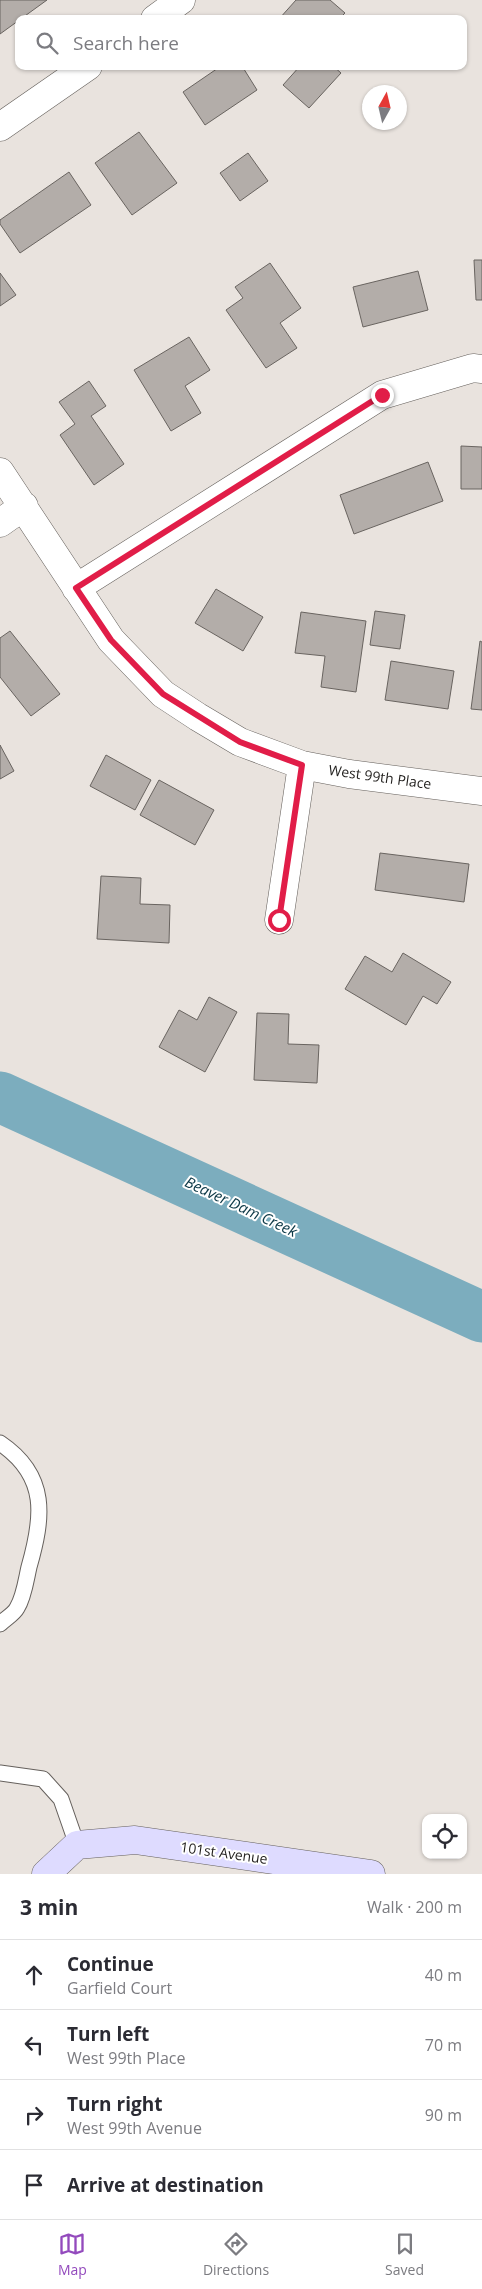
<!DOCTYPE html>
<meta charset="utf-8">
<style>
body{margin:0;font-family:"Open Sans",sans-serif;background:#f2f2f3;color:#2b2b33}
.controls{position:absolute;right:15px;bottom:15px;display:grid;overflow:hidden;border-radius:10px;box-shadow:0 1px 4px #0004}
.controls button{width:45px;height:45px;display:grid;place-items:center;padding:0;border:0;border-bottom:1px solid #e1e1e2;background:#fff;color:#2b2b33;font:25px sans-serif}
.compass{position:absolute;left:362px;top:85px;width:45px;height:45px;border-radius:50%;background:#fff;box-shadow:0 1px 4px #0004;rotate:8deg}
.stop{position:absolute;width:15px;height:15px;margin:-11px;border:4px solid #e11d48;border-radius:50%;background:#fff}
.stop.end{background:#e11d48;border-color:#fff;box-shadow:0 1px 5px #0008}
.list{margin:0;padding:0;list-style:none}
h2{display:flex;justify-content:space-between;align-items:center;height:65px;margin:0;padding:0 20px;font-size:21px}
h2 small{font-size:16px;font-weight:400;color:#7c7c81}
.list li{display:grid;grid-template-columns:32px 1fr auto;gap:15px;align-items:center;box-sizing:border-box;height:70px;padding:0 20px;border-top:1px solid #e1e1e2}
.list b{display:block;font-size:19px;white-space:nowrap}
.list p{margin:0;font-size:16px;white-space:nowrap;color:#7c7c81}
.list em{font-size:16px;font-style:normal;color:#7c7c81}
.icon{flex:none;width:28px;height:28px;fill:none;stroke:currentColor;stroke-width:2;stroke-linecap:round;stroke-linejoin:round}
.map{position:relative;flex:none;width:482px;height:1874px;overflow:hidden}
.search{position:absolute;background:#fff;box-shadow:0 1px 4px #0004;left:15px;right:15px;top:15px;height:55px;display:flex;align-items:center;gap:12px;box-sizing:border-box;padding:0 18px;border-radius:10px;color:#7c7c81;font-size:19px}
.sheet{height:345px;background:#fff}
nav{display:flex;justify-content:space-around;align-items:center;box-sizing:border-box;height:70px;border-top:1px solid #e1e1e2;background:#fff;font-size:14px;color:#7c7c81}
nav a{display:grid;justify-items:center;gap:2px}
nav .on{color:#934abd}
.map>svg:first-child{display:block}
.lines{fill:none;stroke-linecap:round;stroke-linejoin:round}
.river{stroke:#7cadbe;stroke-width:51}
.building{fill:#b3ada9;stroke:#696460}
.lane-casing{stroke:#65605c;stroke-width:17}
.street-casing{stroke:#65605c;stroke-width:29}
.secondary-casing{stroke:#65605c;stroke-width:29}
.lane{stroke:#fff;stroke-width:15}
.street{stroke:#fff;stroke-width:28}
.secondary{stroke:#dedbff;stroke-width:28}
.route{stroke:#e11d48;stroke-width:6}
.labels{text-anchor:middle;stroke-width:4;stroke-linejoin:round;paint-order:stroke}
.street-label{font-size:14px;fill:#211f1d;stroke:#fff}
.water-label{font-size:15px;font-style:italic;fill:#0c3846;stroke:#fff}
</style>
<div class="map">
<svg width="482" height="1874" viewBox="0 0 482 1874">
<rect width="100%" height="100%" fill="#e9e3de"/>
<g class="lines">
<!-- river -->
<path class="river" d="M 0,1097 L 482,1317"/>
</g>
<!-- building -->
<path class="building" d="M 0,0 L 47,0 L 0,34 Z
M 296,0 L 330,0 L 345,13 L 339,19 L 279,19 Z
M 221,66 L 242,66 L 257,90 L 205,125 L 183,92 Z
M 300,66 L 333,66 L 341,73 L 309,108 L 283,85 Z
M 139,132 L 177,183 L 132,215 L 95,163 Z
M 248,153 L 268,181 L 240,201 L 220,173 Z
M 69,172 L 91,205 L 20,253 L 0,224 L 0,220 Z
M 474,260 L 482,260 L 482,300 L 476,300 Z
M 270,263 L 301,308 L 280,323 L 297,348 L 266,368 L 226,310 L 243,298 L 235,287 Z
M 418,271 L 428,310 L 363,327 L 353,287 Z
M 0,273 L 16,295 L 0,306 Z
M 189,337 L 210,370 L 185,386 L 201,413 L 171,431 L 134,370 Z
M 89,381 L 106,406 L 91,416 L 124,464 L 94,485 L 60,435 L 75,424 L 59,402 Z
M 461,446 L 482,447 L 482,489 L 461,489 Z
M 428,462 L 443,501 L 354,534 L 340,495 Z
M 216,589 L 263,617 L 243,651 L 195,623 Z
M 375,611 L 405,615 L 400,649 L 370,645 Z
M 301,612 L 366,621 L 356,692 L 321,687 L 325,656 L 295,653 Z
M 10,631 L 60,694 L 31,716 L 0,677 L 0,638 Z
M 480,641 L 482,642 L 482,710 L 471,709 Z
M 391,661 L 454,671 L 448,709 L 385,700 Z
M 0,745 L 14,771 L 0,779 Z
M 106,755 L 151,780 L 135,810 L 90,786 Z
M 159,780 L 214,810 L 195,845 L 140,815 Z
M 380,853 L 469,864 L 464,902 L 375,890 Z
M 101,876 L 141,878 L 140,904 L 170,905 L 169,943 L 97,939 Z
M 403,953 L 451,982 L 437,1004 L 423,996 L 406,1025 L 345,989 L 365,956 L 392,972 Z
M 209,997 L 237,1012 L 205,1072 L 159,1047 L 179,1010 L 197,1020 Z
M 257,1013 L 289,1014 L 288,1044 L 319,1045 L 317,1083 L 254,1080 Z"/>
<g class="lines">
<defs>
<path id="lane" d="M 0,1443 C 49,1476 43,1518 29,1567 C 26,1580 24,1597 17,1608 C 14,1614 5,1619 0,1624
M 0,1773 L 43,1779 L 61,1799 L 77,1845"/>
<path id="street" d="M 155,19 L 181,0
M 0,127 L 88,66
M 0,472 L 111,640 L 163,694 L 198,717 L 240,742 L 302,765 L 349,774 L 482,791
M 0,523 L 24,506
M 76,588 L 382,395 L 473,368 L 482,369
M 279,920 L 302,765"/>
<path id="secondary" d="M 46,1874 L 77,1845 L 135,1840 L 371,1874"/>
</defs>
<!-- lane casing -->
<use href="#lane" class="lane-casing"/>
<!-- street casing -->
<use href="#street" class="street-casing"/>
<!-- secondary casing -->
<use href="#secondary" class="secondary-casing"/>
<!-- lane -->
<use href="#lane" class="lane"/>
<!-- street -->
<use href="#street" class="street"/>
<!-- secondary -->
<use href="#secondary" class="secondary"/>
</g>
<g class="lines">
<!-- route -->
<path class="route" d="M 279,920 L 302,765 L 240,742 L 163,694 L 111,640 L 76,588 L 382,395"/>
</g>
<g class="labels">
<!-- street labels -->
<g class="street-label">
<text transform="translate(380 777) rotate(8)" y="5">West 99th Place</text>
<text transform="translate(224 1853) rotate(8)" y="5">101st Avenue</text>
</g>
<!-- water labels -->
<g class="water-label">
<text transform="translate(241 1207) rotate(25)" y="5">Beaver Dam Creek</text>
</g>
</g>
</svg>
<div class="controls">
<button><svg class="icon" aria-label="locate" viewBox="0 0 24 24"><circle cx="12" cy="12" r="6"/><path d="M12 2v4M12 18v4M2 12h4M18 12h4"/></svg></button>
</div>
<svg class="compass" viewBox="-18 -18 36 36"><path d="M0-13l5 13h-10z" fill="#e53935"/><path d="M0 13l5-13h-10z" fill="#7c7c81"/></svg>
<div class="stop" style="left:279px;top:920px"></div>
<div class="stop end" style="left:382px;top:395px"></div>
<div class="search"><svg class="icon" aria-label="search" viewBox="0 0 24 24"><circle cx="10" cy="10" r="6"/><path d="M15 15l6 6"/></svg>Search here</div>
</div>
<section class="sheet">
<h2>3 min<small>Walk · 200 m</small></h2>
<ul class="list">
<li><svg class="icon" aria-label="ahead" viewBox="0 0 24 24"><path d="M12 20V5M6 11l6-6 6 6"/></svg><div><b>Continue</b><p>Garfield Court</p></div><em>40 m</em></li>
<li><svg class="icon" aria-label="left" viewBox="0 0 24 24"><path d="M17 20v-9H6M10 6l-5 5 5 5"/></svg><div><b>Turn left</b><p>West 99th Place</p></div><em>70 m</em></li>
<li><svg class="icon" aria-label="right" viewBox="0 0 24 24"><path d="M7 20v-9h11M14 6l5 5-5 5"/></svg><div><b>Turn right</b><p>West 99th Avenue</p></div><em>90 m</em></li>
<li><svg class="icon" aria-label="arrive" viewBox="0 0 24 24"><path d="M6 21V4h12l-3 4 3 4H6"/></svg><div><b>Arrive at destination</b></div></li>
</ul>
</section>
<nav>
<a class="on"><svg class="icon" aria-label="map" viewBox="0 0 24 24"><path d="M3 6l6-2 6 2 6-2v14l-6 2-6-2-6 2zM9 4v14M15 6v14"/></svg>Map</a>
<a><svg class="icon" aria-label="directions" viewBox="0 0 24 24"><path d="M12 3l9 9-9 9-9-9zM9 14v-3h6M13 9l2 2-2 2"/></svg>Directions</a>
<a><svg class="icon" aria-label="saved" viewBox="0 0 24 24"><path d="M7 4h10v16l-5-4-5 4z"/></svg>Saved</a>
</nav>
